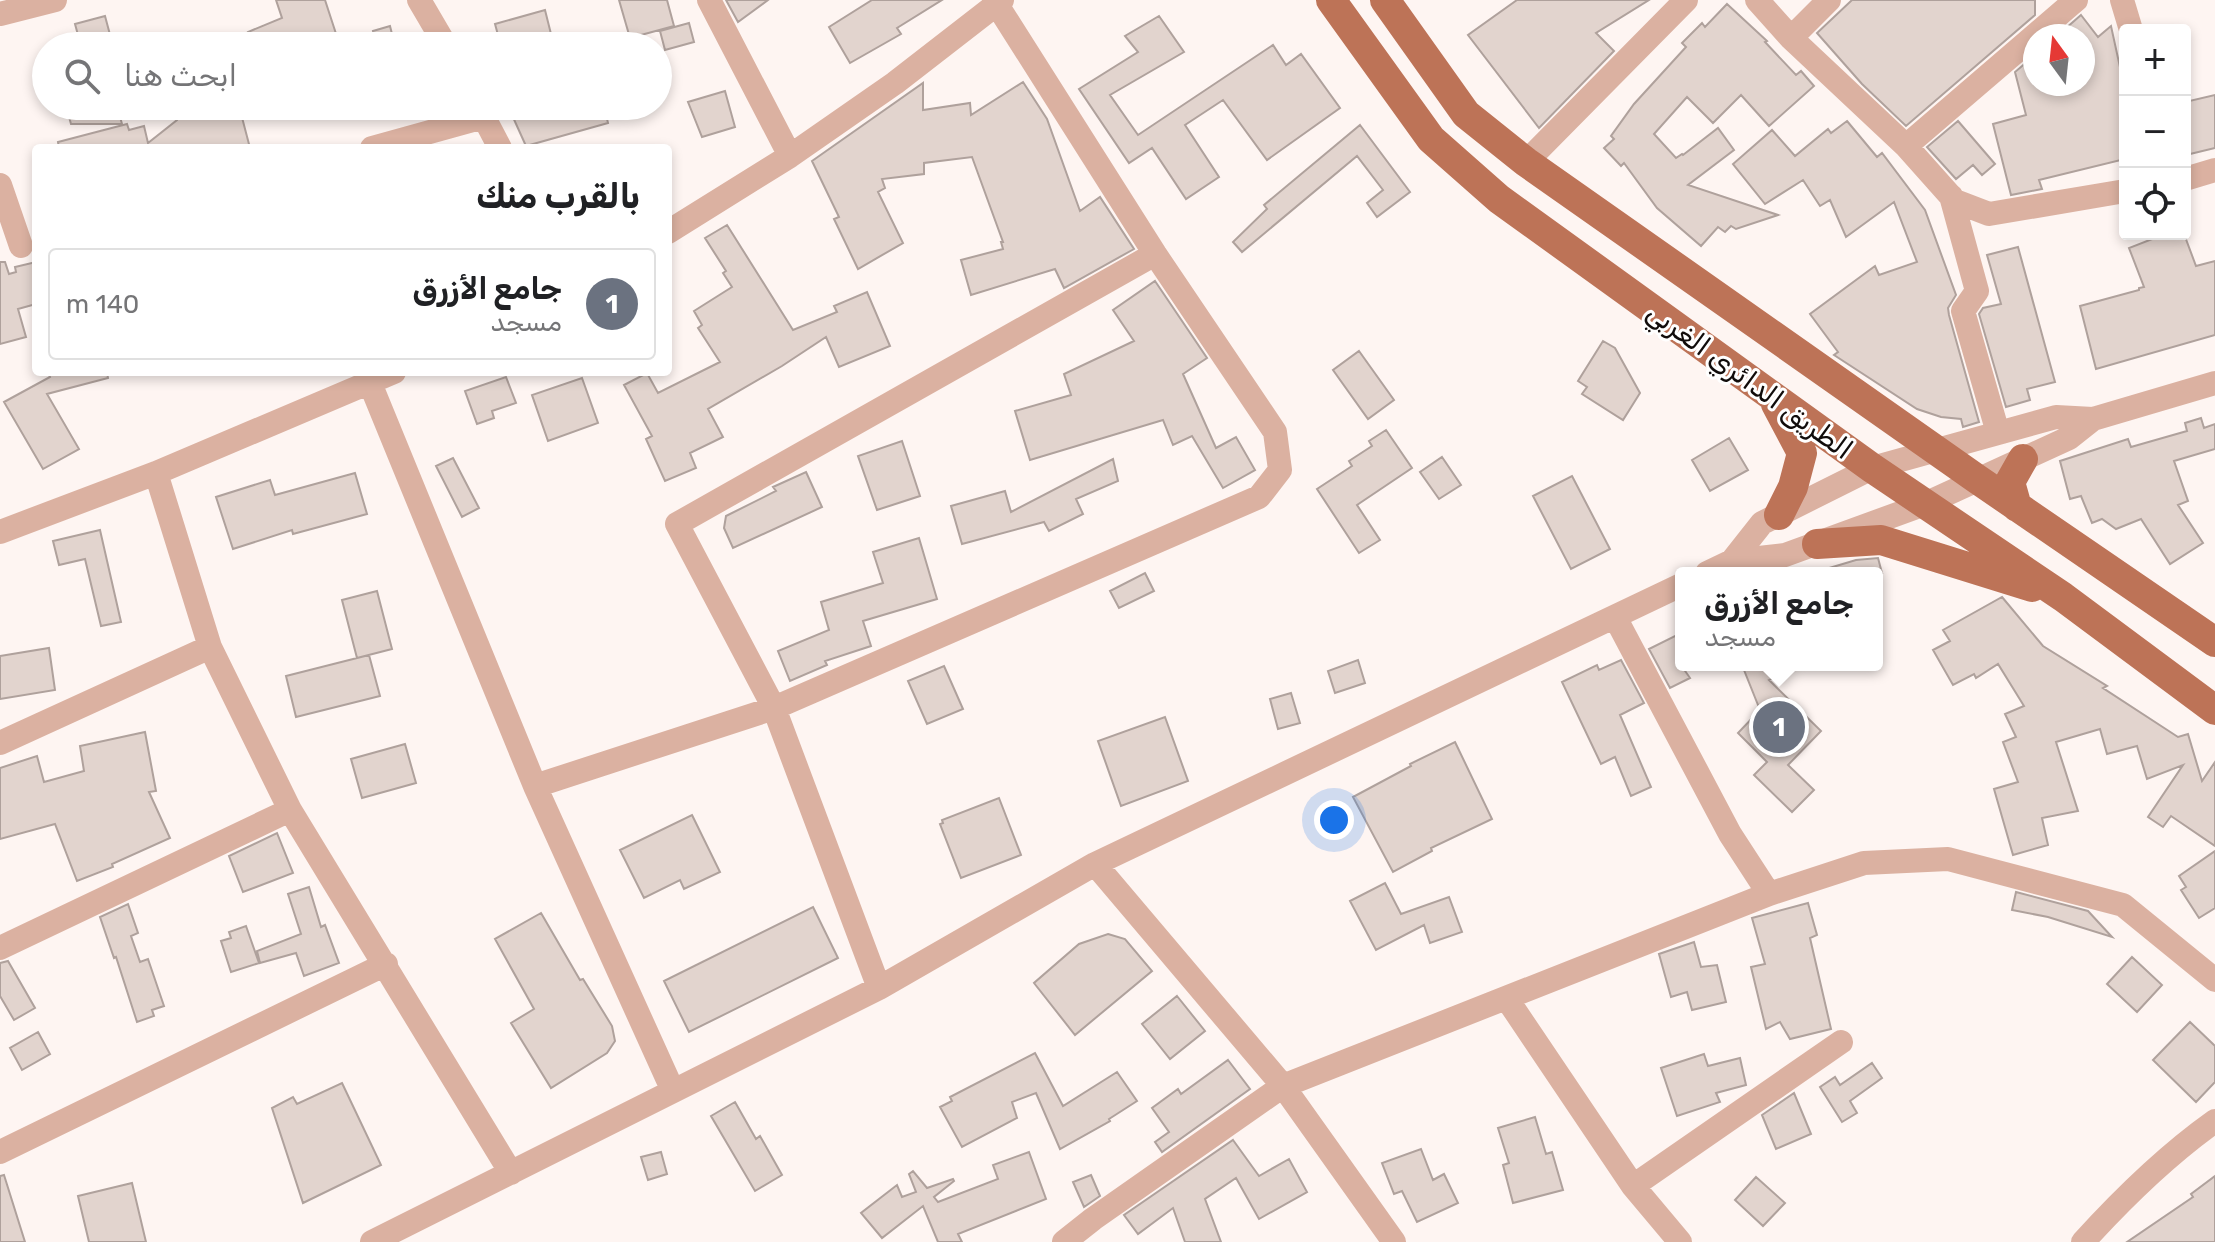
<!DOCTYPE html>
<html lang="ar">
<meta charset="utf-8">
<style>
body{margin:0;font-family:Rubik,"Noto Naskh Arabic",sans-serif;background:#f6f6f6;color:#202124;direction:rtl}
.controls{position:absolute;right:24px;top:24px;display:grid;overflow:hidden;border-radius:8px;box-shadow:0 4px 12px #0003}
.controls button{width:72px;height:72px;display:grid;place-items:center;padding:0;border:0;border-bottom:2px solid #e0e0e0;background:#fff;color:#202124;font:40px sans-serif}
.compass{position:absolute;left:2023px;top:24px;width:72px;height:72px;border-radius:50%;background:#fff;box-shadow:0 4px 12px #0003;rotate:345deg}
.you{position:absolute;left:1334px;top:820px;width:28px;height:28px;margin:-20px;border:6px solid #fff;border-radius:50%;background:#1a73e8;box-shadow:0 0 0 12px #1a73e833}
.badge{display:grid;place-items:center;width:52px;height:52px;border-radius:50%;background:#3f868f;color:#fff;font-size:26px;font-weight:700}
.pin{position:absolute;translate:-50% -50%;border:4px solid #fff;box-shadow:0 2px 8px #0006}
.popup{position:absolute;left:1675px;top:567px;width:208px;height:104px;box-sizing:border-box;display:grid;place-content:center;border-radius:8px;background:#fff;filter:drop-shadow(0 2px 6px #0005);font-size:26px;white-space:nowrap;color:#757577}
.popup b{font-size:30px;color:#202124}
.popup::after{content:'';position:absolute;left:50%;top:100%;margin-left:-16px;border:16px solid transparent;border-top-color:#fff}
.list{margin:0;padding:0;list-style:none}
h2{display:flex;justify-content:space-between;align-items:center;height:104px;margin:0;padding:0 32px;font-size:34px}
h2 small{font-size:26px;font-weight:400;color:#757577}
.list li{display:grid;grid-template-columns:52px 1fr auto;gap:24px;align-items:center;box-sizing:border-box;height:112px;margin:0 16px 16px;padding:0 16px;border:2px solid #e0e0e0;border-radius:8px}
.list b{display:block;font-size:30px;white-space:nowrap}
.list p{margin:0;font-size:26px;white-space:nowrap;color:#757577}
.list em{font-size:26px;font-style:normal;color:#757577}
.icon{flex:none;width:44px;height:44px;fill:none;stroke:currentColor;stroke-width:2;stroke-linecap:round;stroke-linejoin:round}
.map{position:relative;flex:none;width:2215px;height:1242px;overflow:hidden;direction:ltr}
.search{position:absolute;background:#fff;box-shadow:0 4px 12px #0003;left:32px;top:32px;width:640px;height:88px;display:flex;align-items:center;gap:20px;box-sizing:border-box;padding:0 28px;border-radius:44px;color:#757577;font-size:30px}
.panel{position:absolute;background:#fff;box-shadow:0 4px 12px #0003;left:32px;top:144px;width:640px;height:232px;border-radius:8px;direction:rtl}
.map>svg:first-child{display:block}
.building{fill:#e2d4ce;stroke:#afa19c;stroke-width:2}
.lines{fill:none;stroke-linecap:round;stroke-linejoin:round}
.minor{stroke:#dbb1a1;stroke-width:24}
.major{stroke:#bd7357;stroke-width:30}
.labels{text-anchor:middle;stroke-width:6;stroke-linejoin:round;paint-order:stroke}
.street-label{font-size:28px;fill:#110c0b;stroke:#fff}
</style>
<div class="map">
<svg width="2215" height="1242" viewBox="0 0 2215 1242">
<rect width="100%" height="100%" fill="#fef5f2"/>
<!-- building -->
<path class="building" d="M 276,0 L 325,0 L 340,46 L 253,46 L 248,32 L 282,18 Z
M 619,0 L 667,0 L 674,26 L 630,38 Z
M 726,0 L 768,0 L 738,22 Z
M 872,0 L 942,0 L 897,28 L 901,34 L 850,63 L 829,27 Z
M 1517,0 L 1649,0 L 1596,33 L 1614,51 L 1539,128 L 1468,35 Z
M 1852,0 L 2035,0 L 2035,15 L 1906,126 L 1862,84 L 1817,33 Z
M 1727,4 L 1767,41 L 1765,42 L 1796,75 L 1801,71 L 1814,86 L 1769,126 L 1741,95 L 1713,123 L 1687,97 L 1654,134 L 1676,158 L 1682,154 L 1683,155 L 1718,128 L 1734,150 L 1688,185 L 1778,215 L 1736,229 L 1731,226 L 1725,232 L 1718,227 L 1701,246 L 1657,208 L 1624,163 L 1621,166 L 1604,148 L 1614,139 L 1611,136 L 1634,104 L 1686,47 L 1682,43 L 1702,23 L 1705,27 Z
M 545,10 L 554,46 L 501,46 L 495,24 Z
M 2081,15 L 2098,37 L 2111,26 L 2125,90 L 2125,159 L 2039,180 L 2042,189 L 2011,195 L 1993,124 L 2026,115 L 2015,72 L 2035,55 L 2035,84 L 2083,84 L 2083,36 L 2057,36 Z
M 105,16 L 113,46 L 81,46 L 75,24 Z
M 1159,16 L 1184,52 L 1110,95 L 1138,135 L 1273,45 L 1286,65 L 1301,54 L 1340,108 L 1267,160 L 1223,100 L 1185,125 L 1219,177 L 1186,199 L 1152,148 L 1129,163 L 1079,89 L 1138,52 L 1125,36 Z
M 689,23 L 694,42 L 665,50 L 660,31 Z
M 390,26 L 395,46 L 377,46 L 373,31 Z
M 1023,82 L 1047,119 L 1080,211 L 1100,197 L 1134,249 L 1064,288 L 1055,269 L 971,295 L 961,260 L 1003,249 L 1001,242 L 1003,242 L 972,157 L 924,163 L 924,174 L 882,179 L 885,188 L 878,192 L 903,243 L 858,269 L 834,219 L 839,217 L 812,161 L 923,83 L 923,110 L 970,103 L 971,115 Z
M 725,91 L 735,127 L 702,137 L 688,102 Z
M 2215,95 L 2215,148 L 2190,154 L 2185,135 L 2185,102 Z
M 66,106 L 117,106 L 122,124 L 71,124 Z
M 174,106 L 239,106 L 250,148 L 59,148 L 58,142 L 127,124 L 129,130 L 144,126 L 148,143 L 177,120 Z
M 538,106 L 604,106 L 608,123 L 526,146 L 512,115 Z
M 1847,121 L 1877,157 L 1882,153 L 1925,210 L 1956,295 L 1948,308 L 1949,315 L 1979,422 L 1963,427 L 1961,419 L 1941,417 L 1917,409 L 1834,355 L 1838,352 L 1810,314 L 1875,266 L 1879,275 L 1917,262 L 1894,202 L 1846,237 L 1830,200 L 1820,206 L 1803,180 L 1765,204 L 1733,164 L 1772,130 L 1795,156 L 1828,129 L 1831,133 Z
M 1958,121 L 1995,164 L 1982,175 L 1973,165 L 1956,179 L 1927,147 Z
M 1360,125 L 1410,192 L 1377,217 L 1367,203 L 1383,190 L 1357,156 L 1242,252 L 1233,242 L 1267,209 L 1264,205 Z
M 727,225 L 793,330 L 837,312 L 834,306 L 867,292 L 890,346 L 839,367 L 826,337 L 782,366 L 708,409 L 723,437 L 690,453 L 696,468 L 665,481 L 646,439 L 652,436 L 624,385 L 647,373 L 658,393 L 720,362 L 698,328 L 702,325 L 694,311 L 732,287 L 723,273 L 726,271 L 705,238 Z
M 2165,234 L 2184,234 L 2196,266 L 2215,261 L 2215,335 L 2096,369 L 2080,306 L 2139,290 L 2139,288 L 2144,287 L 2129,248 Z
M 2018,247 L 2055,382 L 2027,389 L 2030,400 L 2006,407 L 1979,314 L 1983,308 L 2001,304 L 1987,255 Z
M 0,262 L 5,262 L 9,274 L 16,272 L 15,267 L 36,262 L 36,304 L 18,309 L 26,337 L 0,344 Z
M 1155,281 L 1207,358 L 1183,374 L 1216,448 L 1236,437 L 1255,470 L 1223,488 L 1192,436 L 1173,445 L 1163,420 L 1030,460 L 1015,411 L 1071,395 L 1064,374 L 1134,341 L 1113,310 Z
M 1603,341 L 1615,348 L 1640,393 L 1623,420 L 1582,394 L 1587,387 L 1578,381 Z
M 1359,351 L 1394,400 L 1368,419 L 1333,370 Z
M 48,372 L 107,372 L 108,378 L 47,394 L 79,449 L 43,469 L 4,402 L 50,377 Z
M 506,377 L 516,403 L 492,411 L 494,418 L 477,424 L 465,391 Z
M 582,378 L 598,423 L 548,441 L 532,395 Z
M 2201,418 L 2204,428 L 2215,424 L 2215,449 L 2174,461 L 2188,501 L 2178,505 L 2203,543 L 2170,564 L 2141,519 L 2116,529 L 2102,519 L 2092,523 L 2081,496 L 2070,499 L 2060,461 L 2128,439 L 2131,447 L 2187,431 L 2185,423 Z
M 1386,430 L 1412,468 L 1357,505 L 1380,540 L 1359,553 L 1317,489 L 1352,466 L 1349,461 L 1372,446 L 1369,441 Z
M 1729,438 L 1748,470 L 1710,491 L 1692,460 Z
M 902,441 L 920,496 L 877,510 L 858,456 Z
M 1442,457 L 1461,485 L 1439,499 L 1420,472 Z
M 453,458 L 479,508 L 462,517 L 436,466 Z
M 1113,459 L 1118,481 L 1076,499 L 1083,514 L 1049,531 L 1044,522 L 962,544 L 951,506 L 1005,491 L 1011,512 Z
M 806,472 L 822,507 L 733,548 L 724,528 L 726,516 L 776,491 L 773,487 Z
M 355,473 L 367,514 L 293,534 L 292,530 L 233,549 L 216,497 L 270,480 L 275,495 Z
M 1572,476 L 1610,549 L 1571,569 L 1533,496 Z
M 100,530 L 121,622 L 101,626 L 85,559 L 59,565 L 53,541 Z
M 919,538 L 937,599 L 863,621 L 871,646 L 825,661 L 827,665 L 790,681 L 778,651 L 829,630 L 821,602 L 883,583 L 873,552 Z
M 1878,558 L 1882,573 L 1827,573 L 1826,569 L 1856,560 Z
M 1145,573 L 1154,591 L 1119,608 L 1110,591 Z
M 377,591 L 392,649 L 357,658 L 342,600 Z
M 2002,597 L 2043,646 L 2107,686 L 2103,688 L 2178,737 L 2188,734 L 2202,781 L 2215,762 L 2215,846 L 2171,816 L 2163,827 L 2148,817 L 2183,765 L 2147,779 L 2137,746 L 2107,754 L 2100,729 L 2056,742 L 2078,811 L 2042,818 L 2048,845 L 2013,855 L 1994,789 L 2018,782 L 2003,742 L 2016,737 L 2005,714 L 2024,706 L 1998,664 L 1976,678 L 1974,674 L 1953,685 L 1933,650 L 1950,641 L 1943,630 Z
M 1681,633 L 1681,665 L 1690,678 L 1670,688 L 1649,649 Z
M 49,648 L 55,690 L 0,699 L 0,656 Z
M 369,655 L 380,696 L 296,717 L 286,676 Z
M 1358,660 L 1365,683 L 1335,693 L 1328,671 Z
M 1621,660 L 1644,703 L 1620,715 L 1651,787 L 1631,796 L 1615,757 L 1601,764 L 1562,682 L 1597,665 L 1599,670 Z
M 1742,665 L 1804,665 L 1769,680 L 1821,731 L 1788,765 L 1814,790 L 1792,812 L 1754,775 L 1767,762 L 1738,733 L 1760,710 Z
M 944,666 L 963,709 L 927,724 L 908,681 Z
M 1291,693 L 1300,723 L 1278,729 L 1270,699 Z
M 1165,717 L 1188,781 L 1121,806 L 1098,741 Z
M 145,732 L 156,791 L 149,792 L 170,838 L 112,864 L 113,867 L 77,881 L 55,824 L 0,839 L 0,768 L 37,756 L 44,782 L 84,771 L 80,746 Z
M 1455,742 L 1492,819 L 1431,848 L 1432,851 L 1393,872 L 1353,797 L 1411,766 L 1410,764 Z
M 405,744 L 416,783 L 362,798 L 351,759 Z
M 999,798 L 1021,855 L 961,878 L 940,824 L 943,823 L 942,820 Z
M 692,815 L 720,872 L 684,889 L 680,880 L 644,898 L 620,850 Z
M 277,833 L 293,873 L 243,892 L 229,856 Z
M 2215,851 L 2215,908 L 2199,918 L 2181,890 L 2186,887 L 2179,876 Z
M 1385,883 L 1401,914 L 1449,897 L 1462,932 L 1430,943 L 1424,925 L 1376,950 L 1350,901 Z
M 309,887 L 321,927 L 325,925 L 339,963 L 304,976 L 296,953 L 260,963 L 257,951 L 301,934 L 288,894 Z
M 2016,892 L 2088,911 L 2112,937 L 2048,917 L 2012,910 Z
M 1808,903 L 1817,935 L 1810,938 L 1831,1029 L 1790,1039 L 1780,1022 L 1766,1029 L 1751,967 L 1765,964 L 1752,918 Z
M 128,904 L 138,933 L 131,936 L 140,962 L 148,959 L 164,1006 L 152,1010 L 154,1016 L 137,1022 L 116,957 L 114,958 L 100,917 Z
M 813,907 L 838,958 L 689,1032 L 664,981 Z
M 541,913 L 580,980 L 583,979 L 612,1026 L 615,1041 L 607,1053 L 551,1088 L 511,1023 L 534,1009 L 495,939 Z
M 246,926 L 259,963 L 231,972 L 221,941 L 231,938 L 229,932 Z
M 1108,934 L 1125,939 L 1152,971 L 1075,1035 L 1034,983 L 1079,944 Z
M 1694,942 L 1701,967 L 1717,965 L 1726,1002 L 1692,1010 L 1687,992 L 1671,997 L 1659,954 Z
M 2132,957 L 2162,985 L 2137,1012 L 2107,984 Z
M 8,961 L 35,1008 L 14,1020 L 0,996 L 0,963 Z
M 1177,996 L 1205,1031 L 1170,1059 L 1142,1024 Z
M 2190,1022 L 2215,1046 L 2215,1082 L 2196,1102 L 2153,1060 Z
M 38,1032 L 50,1054 L 22,1070 L 10,1048 Z
M 1035,1053 L 1063,1106 L 1117,1072 L 1137,1101 L 1109,1119 L 1110,1121 L 1060,1149 L 1036,1093 L 1012,1102 L 1017,1118 L 962,1147 L 940,1107 L 952,1101 L 950,1097 Z
M 1704,1054 L 1708,1066 L 1740,1058 L 1746,1085 L 1716,1093 L 1720,1102 L 1677,1116 L 1661,1068 Z
M 1228,1060 L 1250,1089 L 1162,1152 L 1155,1142 L 1169,1132 L 1152,1108 L 1178,1089 L 1181,1094 Z
M 1872,1063 L 1882,1078 L 1850,1101 L 1857,1113 L 1842,1122 L 1820,1087 L 1835,1077 L 1840,1085 Z
M 342,1083 L 381,1165 L 303,1203 L 272,1108 L 293,1097 L 297,1104 Z
M 1794,1093 L 1811,1134 L 1776,1149 L 1762,1115 Z
M 735,1102 L 756,1139 L 760,1136 L 782,1175 L 755,1191 L 711,1116 Z
M 1535,1117 L 1546,1154 L 1552,1152 L 1563,1190 L 1513,1203 L 1503,1165 L 1509,1163 L 1498,1128 Z
M 1233,1140 L 1259,1176 L 1289,1159 L 1307,1192 L 1259,1219 L 1236,1178 L 1205,1199 L 1221,1242 L 1185,1242 L 1173,1208 L 1138,1234 L 1124,1215 Z
M 1421,1149 L 1433,1180 L 1444,1174 L 1458,1203 L 1417,1222 L 1402,1191 L 1394,1194 L 1382,1163 Z
M 661,1152 L 667,1174 L 648,1180 L 641,1157 Z
M 1029,1152 L 1046,1199 L 958,1234 L 962,1242 L 938,1242 L 923,1206 L 882,1238 L 861,1213 L 897,1185 L 902,1197 L 916,1192 L 909,1174 L 913,1171 L 927,1188 L 953,1179 L 954,1181 L 934,1197 L 938,1202 L 998,1179 L 993,1165 Z
M 4,1175 L 25,1242 L 0,1242 L 0,1176 Z
M 1091,1175 L 1100,1196 L 1084,1207 L 1073,1182 Z
M 2215,1176 L 2215,1242 L 2127,1242 L 2193,1197 L 2191,1194 Z
M 1756,1177 L 1785,1203 L 1763,1226 L 1735,1200 Z
M 132,1183 L 146,1242 L 89,1242 L 78,1196 Z"/>
<g class="lines">
<!-- minor -->
<path class="minor" d="M 419,0 L 446,46
M 709,0 L 790,156
M 1757,0 L 1791,38 L 1906,146 L 1955,201 L 1989,214 L 2125,191
M 2122,0 L 2131,30
M 0,14 L 55,0
M 1791,38 L 1829,0
M 478,106 L 500,148
M 1906,146 L 2076,0
M 372,148 L 484,117
M 1526,162 L 1686,0
M 2185,179 L 2215,170
M 0,185 L 21,246
M 1951,196 L 1977,291 L 1963,311 L 1998,433
M 668,232 L 790,156 L 895,83 L 1002,0
M 370,383 L 535,786 L 673,1091
M 156,473 L 210,647 L 290,810 L 511,1173
M 0,532 L 156,473 L 394,372
M 1732,561 L 1762,523 L 1872,468 L 2056,417 L 2093,419 L 2215,383
M 1707,573 L 1732,561 L 1785,555 L 1925,504 L 2069,438 L 2093,419
M 1615,617 L 1730,834 L 1769,894
M 0,743 L 210,647
M 535,786 L 774,708 L 1259,497 L 1280,470 L 1275,432 L 1155,254 L 994,0
M 1095,864 L 1283,1086 L 1394,1242
M 0,948 L 290,810
M 879,988 L 774,708 L 677,524 L 1155,254
M 1507,999 L 1633,1186 L 1680,1242
M 0,1152 L 386,964
M 1633,1186 L 1841,1042
M 372,1242 L 879,988 L 1095,864 L 1681,585
M 1064,1242 L 1093,1219 L 1283,1086 L 1769,894 L 1864,863 L 1948,859 L 2123,905 L 2215,980
M 2083,1242 C 2123,1198 2167,1155 2215,1121"/>
<!-- major -->
<path class="major" d="M 1331,0 L 1431,139 L 1499,199 L 1872,468 L 2063,597 L 2215,710
M 1385,0 L 1466,114 L 1526,162 L 1977,479 L 2215,642
M 1776,404 L 1802,453 L 1793,487 L 1779,515
M 2017,507 L 2010,482 L 2023,459
M 1817,544 L 1881,540 L 2032,587"/>
</g>
<g class="labels">
<!-- street labels -->
<g class="street-label">
<text transform="translate(1750 380) rotate(36)" y="10">الطريق الدائري الغربي</text>
</g>
</g>
</svg>
<div class="controls">
<button>+</button>
<button>−</button>
<button><svg class="icon" aria-label="locate" viewBox="0 0 24 24"><circle cx="12" cy="12" r="6"/><path d="M12 2v4M12 18v4M2 12h4M18 12h4"/></svg></button>
</div>
<svg class="compass" viewBox="-18 -18 36 36"><path d="M0-13l5 13h-10z" fill="#e53935"/><path d="M0 13l5-13h-10z" fill="#757577"/></svg>
<div class="you"></div>
<div class="pin badge" style="left:1779px;top:727px;background:#6b7280">1</div>
<div class="popup"><b>جامع الأزرق</b>مسجد</div>
<div class="search"><svg class="icon" aria-label="search" viewBox="0 0 24 24"><circle cx="10" cy="10" r="6"/><path d="M15 15l6 6"/></svg>ابحث هنا</div>
<section class="panel">
<h2>بالقرب منك<small></small></h2>
<ul class="list">
<li><span class="badge" style="background:#6b7280">1</span><div><b>جامع الأزرق</b><p>مسجد</p></div><em>140 m</em></li>
</ul>
</section>
</div>
